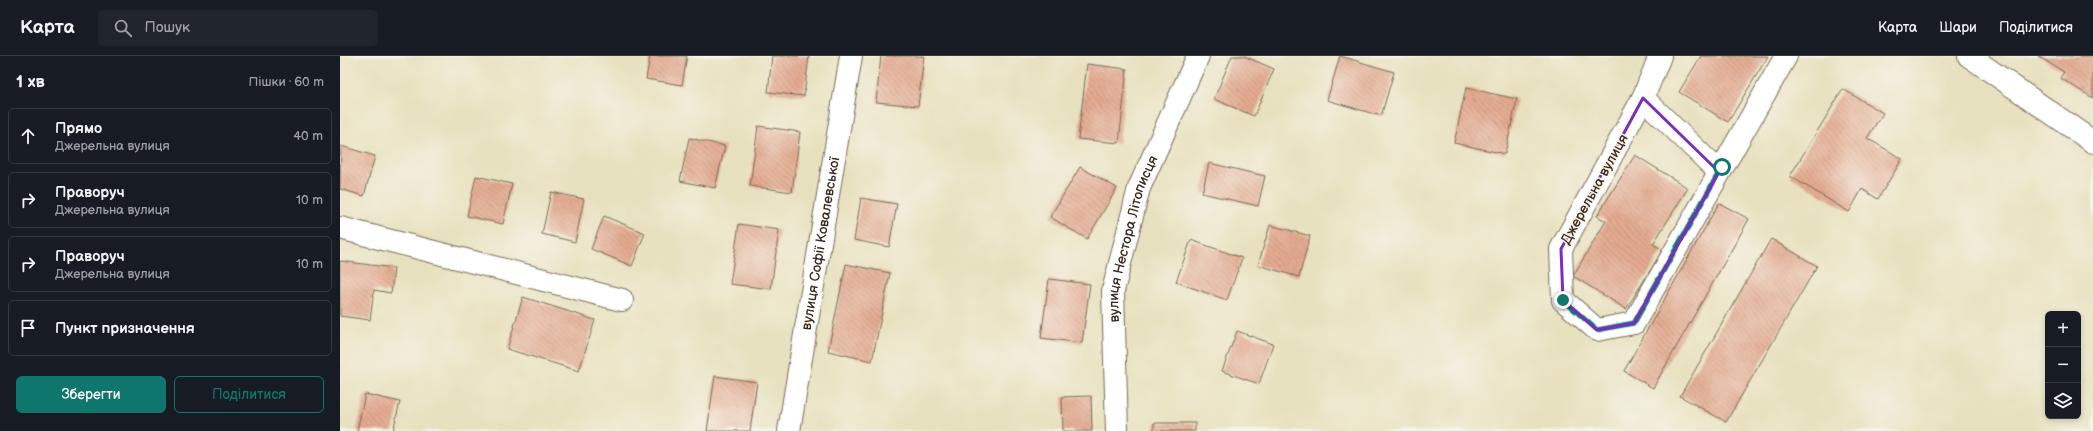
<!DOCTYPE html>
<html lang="uk">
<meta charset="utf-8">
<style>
body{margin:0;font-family:"Balsamiq Sans",sans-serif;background:#20242c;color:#f1f3f6}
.controls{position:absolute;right:12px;bottom:12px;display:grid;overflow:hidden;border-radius:6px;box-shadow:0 2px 6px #0003}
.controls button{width:36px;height:36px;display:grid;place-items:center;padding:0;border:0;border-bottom:1px solid #363941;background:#171b24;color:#f1f3f6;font:20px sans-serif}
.stop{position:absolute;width:12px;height:12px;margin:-9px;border:3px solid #0f766e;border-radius:50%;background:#fff}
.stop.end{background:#0f766e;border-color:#fff;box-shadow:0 1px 4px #0008}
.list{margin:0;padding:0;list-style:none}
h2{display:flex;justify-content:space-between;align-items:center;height:52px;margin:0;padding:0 16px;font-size:17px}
h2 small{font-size:13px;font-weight:400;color:#9ea1a6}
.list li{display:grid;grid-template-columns:26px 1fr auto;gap:12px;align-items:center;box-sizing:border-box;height:56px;margin:0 8px 8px;padding:0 8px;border:1px solid #363941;border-radius:6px}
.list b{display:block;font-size:15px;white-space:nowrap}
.list p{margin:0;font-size:13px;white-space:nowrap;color:#9ea1a6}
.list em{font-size:13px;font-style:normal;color:#9ea1a6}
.actions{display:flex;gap:8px;padding:12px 16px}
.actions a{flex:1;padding:9px 0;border:1px solid #0f766e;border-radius:6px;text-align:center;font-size:14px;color:#0f766e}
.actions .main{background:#0f766e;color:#fff}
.icon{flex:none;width:22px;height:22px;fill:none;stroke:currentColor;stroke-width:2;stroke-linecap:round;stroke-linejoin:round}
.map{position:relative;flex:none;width:1753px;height:375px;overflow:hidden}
header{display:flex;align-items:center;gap:24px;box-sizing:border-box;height:56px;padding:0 20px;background:#171b24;border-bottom:1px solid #363941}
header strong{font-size:19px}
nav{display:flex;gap:22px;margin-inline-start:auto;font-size:14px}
.search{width:280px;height:36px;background:#20242c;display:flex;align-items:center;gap:10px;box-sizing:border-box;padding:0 14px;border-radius:6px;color:#9ea1a6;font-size:15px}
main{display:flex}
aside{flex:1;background:#171b24}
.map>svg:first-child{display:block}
.building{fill:url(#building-back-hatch)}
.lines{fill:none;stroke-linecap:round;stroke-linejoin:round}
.minor-casing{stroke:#786a56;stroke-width:24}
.minor{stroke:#fff;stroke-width:22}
.route{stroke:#0f766e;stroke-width:5}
.marked{fill:none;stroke:#7b2cbf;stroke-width:3;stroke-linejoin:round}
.labels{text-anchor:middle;stroke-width:3;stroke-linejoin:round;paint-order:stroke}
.street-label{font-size:14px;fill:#3b2a1e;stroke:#f7f3e8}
</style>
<header>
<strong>Карта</strong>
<div class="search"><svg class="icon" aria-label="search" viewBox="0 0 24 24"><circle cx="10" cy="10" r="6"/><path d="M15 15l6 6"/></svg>Пошук</div>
<nav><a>Карта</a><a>Шари</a><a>Поділитися</a></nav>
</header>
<main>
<aside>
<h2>1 хв<small>Пішки · 60 m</small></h2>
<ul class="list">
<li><svg class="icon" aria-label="ahead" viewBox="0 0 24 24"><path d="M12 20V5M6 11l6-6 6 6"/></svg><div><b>Прямо</b><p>Джерельна вулиця</p></div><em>40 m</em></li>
<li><svg class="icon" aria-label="right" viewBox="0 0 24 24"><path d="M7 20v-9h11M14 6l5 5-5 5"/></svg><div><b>Праворуч</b><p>Джерельна вулиця</p></div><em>10 m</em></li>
<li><svg class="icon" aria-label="right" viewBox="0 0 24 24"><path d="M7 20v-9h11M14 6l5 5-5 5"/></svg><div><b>Праворуч</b><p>Джерельна вулиця</p></div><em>10 m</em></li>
<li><svg class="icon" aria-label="arrive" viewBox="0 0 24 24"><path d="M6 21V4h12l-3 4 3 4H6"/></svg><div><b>Пункт призначення</b></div></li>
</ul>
<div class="actions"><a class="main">Зберегти</a><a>Поділитися</a></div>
</aside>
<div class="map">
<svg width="1753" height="375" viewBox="0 0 1753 375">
<defs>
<pattern id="building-back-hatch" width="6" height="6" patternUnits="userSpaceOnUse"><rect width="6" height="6" fill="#e4ab91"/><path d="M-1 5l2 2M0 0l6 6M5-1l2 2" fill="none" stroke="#ba8b76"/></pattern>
</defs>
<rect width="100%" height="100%" fill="#f7f3e8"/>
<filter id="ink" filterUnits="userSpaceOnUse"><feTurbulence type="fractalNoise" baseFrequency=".025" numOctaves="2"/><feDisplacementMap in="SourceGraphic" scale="8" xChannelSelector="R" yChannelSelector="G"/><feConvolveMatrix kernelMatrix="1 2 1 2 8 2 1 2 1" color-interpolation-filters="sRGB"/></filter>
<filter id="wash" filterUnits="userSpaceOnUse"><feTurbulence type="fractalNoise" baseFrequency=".012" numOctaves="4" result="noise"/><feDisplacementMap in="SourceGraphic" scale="16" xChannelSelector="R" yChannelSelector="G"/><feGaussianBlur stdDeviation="0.9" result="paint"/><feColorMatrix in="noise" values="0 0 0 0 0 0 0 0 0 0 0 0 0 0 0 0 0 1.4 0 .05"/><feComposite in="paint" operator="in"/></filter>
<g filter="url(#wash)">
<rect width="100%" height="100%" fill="#e8e1bf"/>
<g id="blocks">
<!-- building -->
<path class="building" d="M 310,0 L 347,0 L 342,29 L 306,23 Z
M 432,0 L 469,0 L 464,40 L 428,36 Z
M 541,0 L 584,0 L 578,50 L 536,46 Z
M 892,0 L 904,0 L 934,13 L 914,60 L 874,43 Z
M 1000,0 L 1054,16 L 1041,60 L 987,44 Z
M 1361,0 L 1428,0 L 1388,66 L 1339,36 Z
M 1698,0 L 1753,0 L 1753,42 L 1720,22 L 1724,16 Z
M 747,8 L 787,13 L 779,87 L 738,83 Z
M 1126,32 L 1177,43 L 1165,98 L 1114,87 Z
M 1503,33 L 1543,57 L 1527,82 L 1562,103 L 1538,143 L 1522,133 L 1509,156 L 1450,120 Z
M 418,70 L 460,76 L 452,136 L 410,130 Z
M 349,82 L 385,90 L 375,132 L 340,125 Z
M 1,90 L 35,100 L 24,140 L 0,133 Z
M 1295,99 L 1348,132 L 1313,188 L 1323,194 L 1286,253 L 1233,220 L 1266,165 L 1257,160 Z
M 869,107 L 925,120 L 918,150 L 862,137 Z
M 740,111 L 777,132 L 747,183 L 710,161 Z
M 136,120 L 172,128 L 163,168 L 127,160 Z
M 211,136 L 244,143 L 235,186 L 202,178 Z
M 521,142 L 557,148 L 549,191 L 514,184 Z
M 1379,147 L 1409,163 L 1313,332 L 1284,315 Z
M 264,160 L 305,177 L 292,210 L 251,193 Z
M 399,168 L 439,174 L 431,233 L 390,228 Z
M 930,169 L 970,180 L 959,221 L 918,209 Z
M 1431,183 L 1477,210 L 1386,366 L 1340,340 Z
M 851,184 L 902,202 L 887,244 L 836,226 Z
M 0,205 L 54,212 L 51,237 L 34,234 L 30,264 L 0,260 Z
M 506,208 L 550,217 L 532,305 L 488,295 Z
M 709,223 L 750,228 L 742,287 L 701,282 Z
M 183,241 L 255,264 L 239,315 L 167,293 Z
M 897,275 L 933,288 L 919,328 L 882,315 Z
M 375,320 L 417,326 L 410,375 L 367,375 Z
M 25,338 L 60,346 L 53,375 L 17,375 Z
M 751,340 L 752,375 L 723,375 L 722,341 Z
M 814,367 L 855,367 L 855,375 L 814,375 Z"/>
</g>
</g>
<g filter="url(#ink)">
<use href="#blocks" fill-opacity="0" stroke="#786a56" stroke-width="1"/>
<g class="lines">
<defs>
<g id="minor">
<path d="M 1320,0 L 1303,42 L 1221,193 L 1223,244 L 1257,274 L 1294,267 L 1446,0"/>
<path d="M 1629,0 L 1753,86"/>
<path d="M 1303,42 L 1379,116"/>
<path d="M 0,172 L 282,244"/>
<path id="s1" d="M 449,375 L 511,0"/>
<path id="s2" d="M 777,375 L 773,235 L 799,132 L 858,0"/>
</g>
</defs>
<!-- minor casing -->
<use href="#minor" class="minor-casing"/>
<!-- minor -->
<use href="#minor" class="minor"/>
</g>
</g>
<g class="lines" filter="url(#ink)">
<!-- route -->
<path class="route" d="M 1223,244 L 1257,274 L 1294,267 L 1382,111"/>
</g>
<!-- marked area -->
<path class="marked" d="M 1303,42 L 1379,116 L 1294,267 L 1257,274 L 1223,244 L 1221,193 Z"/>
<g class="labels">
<!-- street labels -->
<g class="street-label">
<text transform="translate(1254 133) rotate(-61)" y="5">Джерельна вулиця</text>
<text dy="5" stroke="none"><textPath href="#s2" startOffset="195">вулиця Нестора Літописця</textPath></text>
<text dy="5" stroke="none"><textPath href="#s1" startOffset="190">вулиця Софії Ковалевської</textPath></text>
</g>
</g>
</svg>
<div class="controls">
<button>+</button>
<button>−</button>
<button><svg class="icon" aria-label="layers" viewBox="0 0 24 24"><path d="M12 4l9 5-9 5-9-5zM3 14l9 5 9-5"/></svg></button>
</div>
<div class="stop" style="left:1382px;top:111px"></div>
<div class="stop end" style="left:1223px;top:244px"></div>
</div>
</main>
